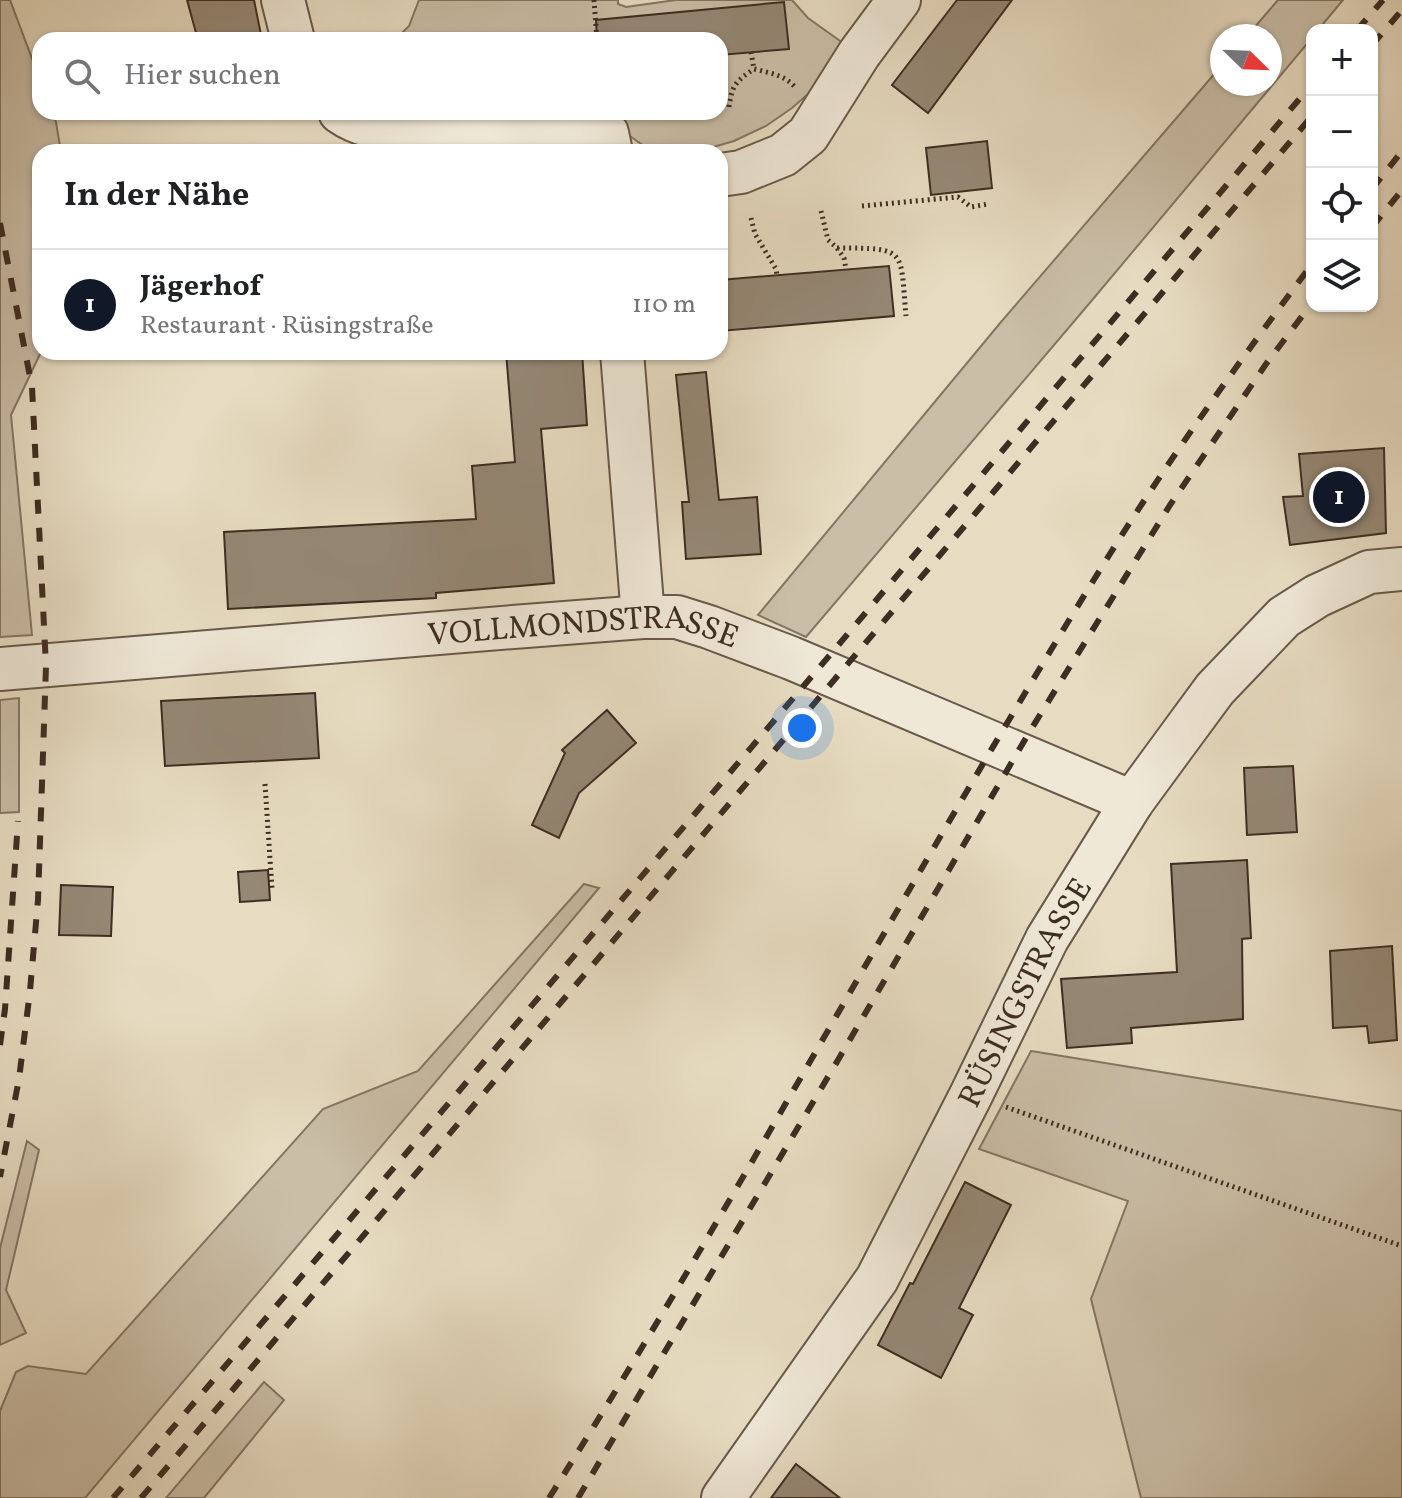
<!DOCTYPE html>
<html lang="de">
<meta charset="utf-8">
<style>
body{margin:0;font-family:Vollkorn,serif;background:#f6f6f6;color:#202124}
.controls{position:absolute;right:24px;top:24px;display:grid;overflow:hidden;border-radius:16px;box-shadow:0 2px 6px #0004}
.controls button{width:72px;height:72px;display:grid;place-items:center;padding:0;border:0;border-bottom:2px solid #e0e0e0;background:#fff;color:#202124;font:40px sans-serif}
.compass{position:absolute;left:1210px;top:24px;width:72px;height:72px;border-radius:50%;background:#fff;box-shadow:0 2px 6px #0004;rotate:113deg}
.you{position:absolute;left:802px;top:728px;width:28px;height:28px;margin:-20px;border:6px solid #fff;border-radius:50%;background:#1a73e8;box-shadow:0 0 0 12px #1a73e833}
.badge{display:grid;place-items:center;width:52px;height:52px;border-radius:50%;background:#111827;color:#fff;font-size:26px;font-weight:700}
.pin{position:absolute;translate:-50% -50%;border:4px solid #fff;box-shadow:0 2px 8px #0006}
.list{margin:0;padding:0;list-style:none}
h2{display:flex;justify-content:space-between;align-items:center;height:104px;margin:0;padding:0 32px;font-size:34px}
h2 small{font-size:26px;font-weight:400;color:#757577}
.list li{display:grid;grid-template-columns:52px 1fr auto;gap:24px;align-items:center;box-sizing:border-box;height:112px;padding:0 32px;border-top:2px solid #e0e0e0}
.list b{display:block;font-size:30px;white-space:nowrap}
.list p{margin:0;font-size:26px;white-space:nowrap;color:#757577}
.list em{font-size:26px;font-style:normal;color:#757577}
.icon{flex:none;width:44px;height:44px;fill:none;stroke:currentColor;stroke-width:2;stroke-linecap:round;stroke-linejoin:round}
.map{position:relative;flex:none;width:1402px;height:1498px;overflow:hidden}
.search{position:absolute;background:#fff;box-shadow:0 2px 6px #0004;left:32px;top:32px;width:696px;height:88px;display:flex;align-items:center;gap:20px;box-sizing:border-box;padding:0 28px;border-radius:24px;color:#757577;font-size:30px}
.panel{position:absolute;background:#fff;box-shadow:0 2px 6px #0004;left:32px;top:144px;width:696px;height:216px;border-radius:24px}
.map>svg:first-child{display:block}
.green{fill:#cabea7;stroke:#847664;stroke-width:2}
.building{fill:#958875;stroke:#3d2d22;stroke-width:2}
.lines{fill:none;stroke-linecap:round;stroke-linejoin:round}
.street-casing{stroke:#68594a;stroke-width:46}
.path{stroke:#3d2d22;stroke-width:5;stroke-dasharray:2 4;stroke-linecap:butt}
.street{stroke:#efe8d7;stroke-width:42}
.rail{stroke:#3d2d22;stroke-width:6;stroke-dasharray:14 14;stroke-linecap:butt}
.labels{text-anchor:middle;stroke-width:6;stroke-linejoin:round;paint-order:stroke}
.street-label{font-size:32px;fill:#3d2d22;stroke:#efe8d7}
</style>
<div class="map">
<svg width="1402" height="1498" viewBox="0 0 1402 1498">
<rect width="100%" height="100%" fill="#e7dcc2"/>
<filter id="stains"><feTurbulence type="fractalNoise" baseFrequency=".0025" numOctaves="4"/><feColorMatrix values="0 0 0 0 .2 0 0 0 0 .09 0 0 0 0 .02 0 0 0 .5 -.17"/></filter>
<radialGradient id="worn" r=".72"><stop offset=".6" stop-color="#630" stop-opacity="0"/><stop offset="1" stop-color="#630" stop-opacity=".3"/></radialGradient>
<!-- green -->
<path class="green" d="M 0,0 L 10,0 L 40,80 L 40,112 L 52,112 L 56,122 L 61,152 L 40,152 L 40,352 L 41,352 L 11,415 L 32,635 L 0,637 Z
M 419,0 L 618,0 L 618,4 L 626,7 L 676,0 L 792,0 L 808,18 L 843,43 L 816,87 L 792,108 L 766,126 L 734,141 L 703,150 L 651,151 L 627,134 L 617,119 L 616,112 L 720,112 L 720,40 L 395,40 L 409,26 Z
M 1278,0 L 1343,0 L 1318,30 L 1312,30 L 1312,38 L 1088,305 L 806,637 L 758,615 L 1001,322 L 1222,65 L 1222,84 L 1270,84 L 1270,36 L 1247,36 Z
M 19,698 L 19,812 L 0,813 L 0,700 Z
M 584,884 L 599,888 L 85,1498 L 0,1498 L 0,1411 L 16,1372 L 28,1366 L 86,1374 L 323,1109 L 418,1071 Z
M 1031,1051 L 1402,1111 L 1402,1498 L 1141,1498 L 1091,1299 L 1128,1201 L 979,1149 Z
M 27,1141 L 39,1150 L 6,1290 L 26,1333 L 0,1345 L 0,1248 Z
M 264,1382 L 284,1400 L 204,1498 L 166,1498 Z"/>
<!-- building -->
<path class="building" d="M 187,0 L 254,0 L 262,40 L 198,40 Z
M 957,0 L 1012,0 L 928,113 L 892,85 Z
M 784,2 L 789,49 L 720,55 L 720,40 L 597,40 L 596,20 Z
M 987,141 L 992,188 L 931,195 L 926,148 Z
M 889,266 L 894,316 L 720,331 L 720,280 Z
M 506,352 L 582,352 L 587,425 L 541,429 L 554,583 L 436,593 L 436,598 L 228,609 L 224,532 L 476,519 L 472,466 L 515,462 Z
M 706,372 L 719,500 L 757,497 L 761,554 L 686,559 L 682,502 L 689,502 L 676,375 Z
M 1384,448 L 1386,533 L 1290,545 L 1283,497 L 1303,496 L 1299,454 Z
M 315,693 L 319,758 L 165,766 L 161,701 Z
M 607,710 L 636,743 L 579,793 L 559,838 L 532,825 L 565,753 L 562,750 Z
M 1293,766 L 1297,832 L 1247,835 L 1244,768 Z
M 1247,860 L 1251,938 L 1242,939 L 1243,1019 L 1131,1028 L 1132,1043 L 1067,1048 L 1061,979 L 1177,972 L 1171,864 Z
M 268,870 L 270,900 L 240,902 L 238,872 Z
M 61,885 L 113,887 L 111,936 L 59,935 Z
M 1392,946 L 1397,1040 L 1369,1043 L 1367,1026 L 1333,1028 L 1330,951 Z
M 965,1182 L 1011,1205 L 959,1308 L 973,1315 L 941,1378 L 878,1345 L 910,1283 L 913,1284 Z
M 796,1464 L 840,1498 L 771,1498 Z"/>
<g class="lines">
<defs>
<g id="street">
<path d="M 283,0 L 293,40"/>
<path d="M 340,112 C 363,128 382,128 409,130 L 607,133 L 611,152"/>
<path d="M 720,175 L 741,172 L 783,155 L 808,135 L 859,54 L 899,0"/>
<path d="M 622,352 L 643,617"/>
<path id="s1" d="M 0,669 L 513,627 L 643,617 L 677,617 L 709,627 L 791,658 L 1132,802"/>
<path id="s2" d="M 723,1498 L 877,1279 L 971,1095 L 1047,939 L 1132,802 L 1176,742 L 1215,689 L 1284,617 L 1317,596 L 1369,572 L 1402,569"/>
</g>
</defs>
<!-- street casing -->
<use href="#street" class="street-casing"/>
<!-- path -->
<path class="path" d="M 594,0 L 597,40
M 751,52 L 754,69
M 729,107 C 732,85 736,81 754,69 C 770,73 785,75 796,88
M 862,206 L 958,197 L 971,207 L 988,204
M 821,211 L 828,240 L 837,248 L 844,258 L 846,269
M 751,218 L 755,234 L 776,269 L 777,275
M 837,248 C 908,248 900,249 906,316
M 265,784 L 272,889
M 1006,1107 L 1402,1246"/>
<!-- street -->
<use href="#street" class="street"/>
<!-- rail -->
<path class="rail" d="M 1357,30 L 1383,0
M 1372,45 L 1402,10
M 1372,189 L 1402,151
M 0,223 L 32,387 L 46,666 L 38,900 L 30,991 L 19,1079 L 0,1177
M 1372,227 L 1402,190
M 0,1045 L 5,1009 L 18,821
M 113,1498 L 835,649 L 1312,84
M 141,1498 L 1312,116
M 549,1498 C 744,1190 915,867 1108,557 C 1171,456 1241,359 1312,264
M 578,1498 L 838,1060 L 1030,731 L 1170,505 L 1266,364 L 1312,303"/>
</g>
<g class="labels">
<!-- street labels -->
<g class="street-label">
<text dy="11" stroke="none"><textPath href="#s1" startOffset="586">VOLLMONDSTRASSE</textPath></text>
<text dy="11" stroke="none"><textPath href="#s2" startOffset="590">RÜSINGSTRASSE</textPath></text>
</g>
</g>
<rect width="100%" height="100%" filter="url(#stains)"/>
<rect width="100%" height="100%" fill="url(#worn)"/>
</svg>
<div class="controls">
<button>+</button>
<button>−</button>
<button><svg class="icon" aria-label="locate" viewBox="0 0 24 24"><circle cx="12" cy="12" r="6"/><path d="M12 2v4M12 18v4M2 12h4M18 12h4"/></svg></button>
<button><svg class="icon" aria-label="layers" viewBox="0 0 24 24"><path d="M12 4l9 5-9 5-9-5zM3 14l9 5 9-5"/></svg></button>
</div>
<svg class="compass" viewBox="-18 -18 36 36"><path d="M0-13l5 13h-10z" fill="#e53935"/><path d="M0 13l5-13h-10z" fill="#757577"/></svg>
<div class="you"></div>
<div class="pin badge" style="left:1339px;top:497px">1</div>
<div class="search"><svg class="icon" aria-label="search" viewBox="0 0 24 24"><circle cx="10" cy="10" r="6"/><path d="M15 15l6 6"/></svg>Hier suchen</div>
<section class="panel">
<h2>In der Nähe<small></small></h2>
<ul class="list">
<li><span class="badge">1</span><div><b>Jägerhof</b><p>Restaurant · Rüsingstraße</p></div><em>110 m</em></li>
</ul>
</section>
</div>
